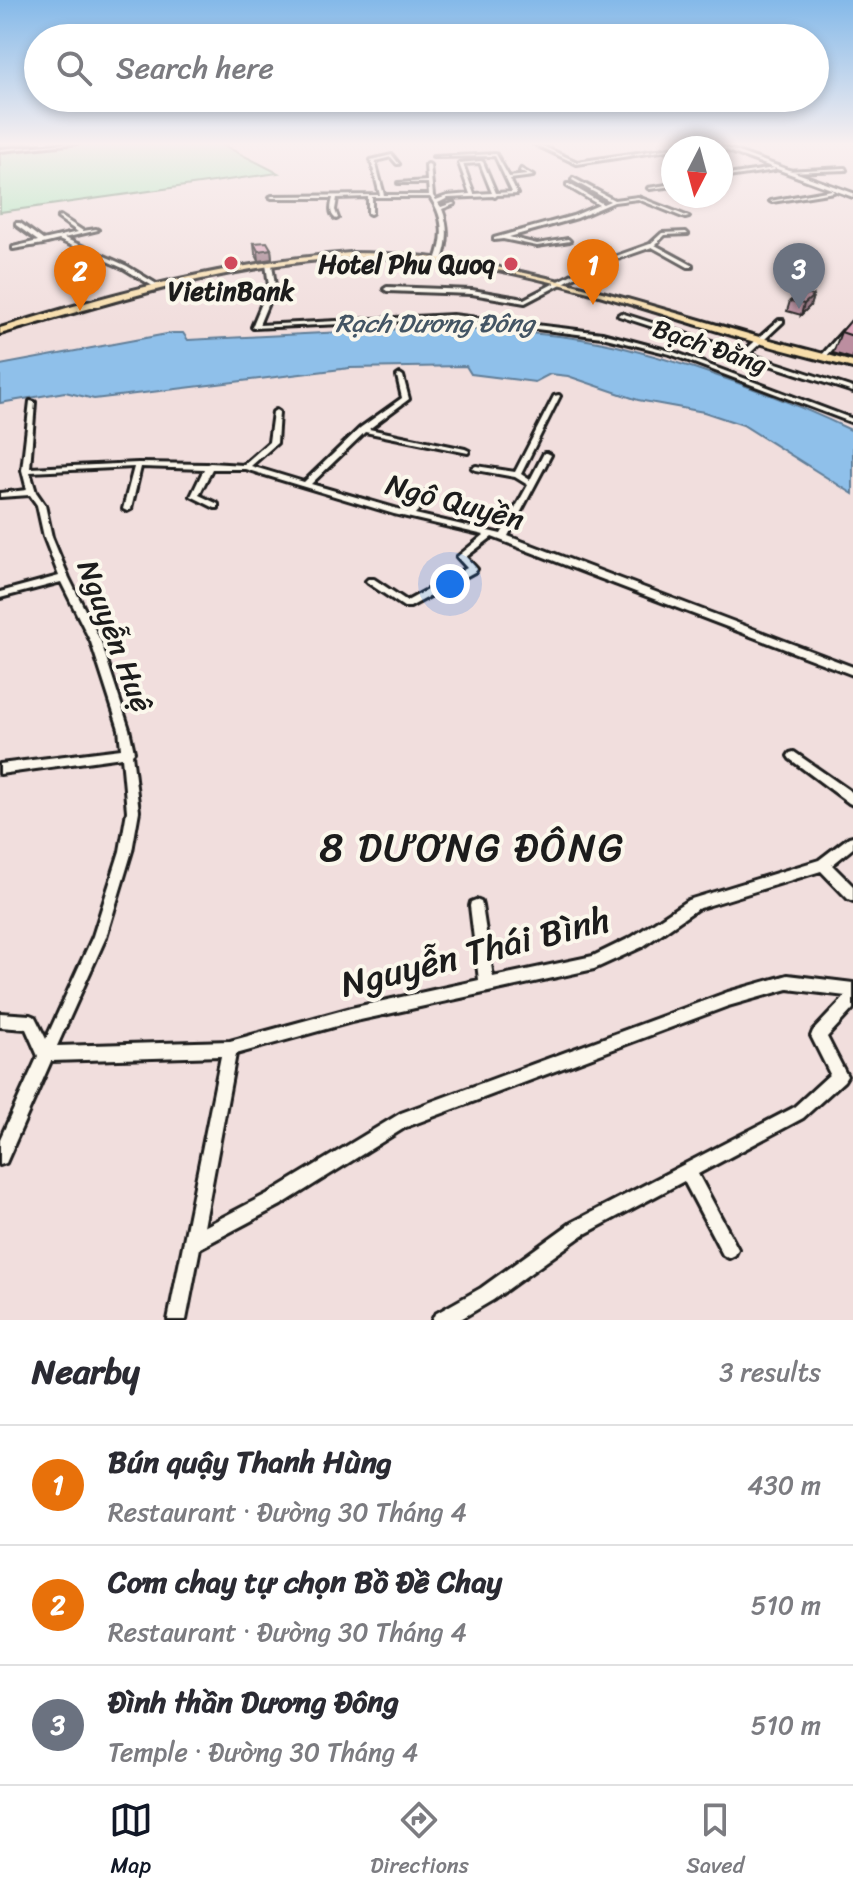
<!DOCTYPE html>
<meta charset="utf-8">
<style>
body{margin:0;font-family:Sriracha,sans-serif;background:#f7f7f7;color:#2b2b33}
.compass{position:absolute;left:661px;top:136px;width:72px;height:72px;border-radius:50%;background:#fff;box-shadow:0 4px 12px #0003;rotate:186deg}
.you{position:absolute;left:450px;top:584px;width:28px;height:28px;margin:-20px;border:6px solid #fff;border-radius:50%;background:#1a73e8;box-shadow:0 0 0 12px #1a73e833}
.badge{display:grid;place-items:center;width:52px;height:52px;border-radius:50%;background:#111827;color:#fff;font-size:26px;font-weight:700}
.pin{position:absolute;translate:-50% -66px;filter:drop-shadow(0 2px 4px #0008)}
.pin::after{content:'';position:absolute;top:42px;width:28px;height:24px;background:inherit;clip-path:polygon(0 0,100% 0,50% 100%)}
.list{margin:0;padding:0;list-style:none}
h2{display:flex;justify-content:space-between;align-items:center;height:104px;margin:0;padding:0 32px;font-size:34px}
h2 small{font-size:26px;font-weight:400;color:#7c7c81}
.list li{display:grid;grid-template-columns:52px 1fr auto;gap:24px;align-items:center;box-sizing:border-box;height:120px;padding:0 32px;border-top:2px solid #e1e1e2}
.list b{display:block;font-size:30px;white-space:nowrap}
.list p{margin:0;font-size:26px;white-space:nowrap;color:#7c7c81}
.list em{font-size:26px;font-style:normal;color:#7c7c81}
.icon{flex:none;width:44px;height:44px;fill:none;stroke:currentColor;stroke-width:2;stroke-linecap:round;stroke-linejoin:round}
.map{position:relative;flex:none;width:853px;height:1320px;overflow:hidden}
.search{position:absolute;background:#fff;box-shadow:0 4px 12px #0003;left:24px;right:24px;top:24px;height:88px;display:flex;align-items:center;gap:20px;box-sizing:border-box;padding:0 28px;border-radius:44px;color:#7c7c81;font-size:30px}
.sheet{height:464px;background:#fff}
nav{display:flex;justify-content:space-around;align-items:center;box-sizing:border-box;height:112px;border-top:2px solid #e1e1e2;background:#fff;font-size:22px;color:#7c7c81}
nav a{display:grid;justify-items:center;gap:4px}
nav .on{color:#111827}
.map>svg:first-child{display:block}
.green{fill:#9fe7b5;stroke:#5e8268;stroke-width:2}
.water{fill:#8fc0ea;stroke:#617e98;stroke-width:2}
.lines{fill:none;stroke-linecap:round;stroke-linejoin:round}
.street-casing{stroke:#1c1c1c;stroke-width:6}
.secondary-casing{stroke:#1c1c1c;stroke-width:6}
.primary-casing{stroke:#1c1c1c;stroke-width:6}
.street{fill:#fbf7ec;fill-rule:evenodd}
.secondary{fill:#fbf7ec;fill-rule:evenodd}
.primary{fill:#f8deab;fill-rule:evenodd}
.wall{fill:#bc8ea0;stroke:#1c1c1c;stroke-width:2}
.shaded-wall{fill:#997482;stroke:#1c1c1c;stroke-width:2}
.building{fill:#dba5ba;stroke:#1c1c1c;stroke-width:2}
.poi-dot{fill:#d1495b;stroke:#fbf7ec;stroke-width:3}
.labels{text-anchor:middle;stroke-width:8;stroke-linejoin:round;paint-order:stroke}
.far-poi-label{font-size:26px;font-weight:bold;fill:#1c1c1c;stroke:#fbf7ec;text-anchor:end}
.far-water-label{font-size:26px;font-style:italic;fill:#445564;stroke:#fbf7ec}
.far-street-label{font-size:26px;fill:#1c1c1c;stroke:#fbf7ec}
.street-label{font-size:30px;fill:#1c1c1c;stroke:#fbf7ec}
.near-street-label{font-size:36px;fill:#1c1c1c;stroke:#fbf7ec}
.near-quarter-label{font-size:40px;letter-spacing:2px;fill:#1c1c1c;stroke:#fbf7ec}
</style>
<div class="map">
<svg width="853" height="1320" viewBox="0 0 853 1320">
<rect width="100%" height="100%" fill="#f1dedd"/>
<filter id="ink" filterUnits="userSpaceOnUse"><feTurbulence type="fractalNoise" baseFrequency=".0125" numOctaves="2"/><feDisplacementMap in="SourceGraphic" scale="16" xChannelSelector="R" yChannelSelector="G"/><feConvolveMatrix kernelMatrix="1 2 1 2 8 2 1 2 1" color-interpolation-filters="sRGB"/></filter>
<g filter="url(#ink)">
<!-- green -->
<path class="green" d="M 0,143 L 219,143 L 278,173 L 0,212 Z"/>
<!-- water -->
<path class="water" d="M 422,328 C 487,331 554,331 617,346 C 697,366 779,396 853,431 L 853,494 L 743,425 L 704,412 L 638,400 L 568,376 L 550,374 L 535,382 L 471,374 L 466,366 L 350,368 L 94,399 L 65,392 L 0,403 L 0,365 L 172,333 L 183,333 L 188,340 Z"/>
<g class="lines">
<defs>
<path id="street" d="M 69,143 L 78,143 L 0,151 L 0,149 Z
M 532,143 L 536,143 L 577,162 L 704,143 L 706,144 L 577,164 Z
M 496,154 L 509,177 L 527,175 L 520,171 L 521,169 L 533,176 L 510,179 L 517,194 L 497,195 L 495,197 L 493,196 L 448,198 L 438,203 L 441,207 L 453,203 L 455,204 L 442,209 C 449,227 448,242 442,260 L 439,262 L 436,260 C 445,237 444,217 430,197 L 372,197 L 372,213 L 370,214 L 368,213 L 368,197 L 337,198 L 335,210 L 338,218 L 336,219 C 329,214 331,206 333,198 L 272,198 L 270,197 L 272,196 L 380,195 L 371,160 L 392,155 L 399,164 L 397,164 L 391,157 L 375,161 L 384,195 L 429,195 L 428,183 L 398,183 L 427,181 L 426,165 L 428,164 L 430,165 L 433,196 L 436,200 L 447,196 L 470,194 L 459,163 L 481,161 L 483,162 L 496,193 L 512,192 L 495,156 L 433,157 ZM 480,163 L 492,193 L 474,194 L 463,164 Z
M 774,168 L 775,170 L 721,178 L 721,176 Z
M 845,168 L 846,170 L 787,172 L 785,171 Z
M 573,178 L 614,200 L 638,197 L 689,217 L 685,218 L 638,199 L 614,202 L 577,218 L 509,237 L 537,244 L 568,239 L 570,241 L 537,246 L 503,239 L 494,240 L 494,238 L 573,216 L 599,205 L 567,186 L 567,184 L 569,184 L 603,204 L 610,201 L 572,180 Z
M 673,184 L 673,186 L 650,189 L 648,188 Z
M 832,190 L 834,192 L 772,202 L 770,201 Z
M 60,216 L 83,231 L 96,229 L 98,230 L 64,238 L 127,266 L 160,286 L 160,288 L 156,288 L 123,268 L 59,240 L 43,244 L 13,249 L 13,247 L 38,241 L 16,225 L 16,223 L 20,223 L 43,240 L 78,232 L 58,218 Z
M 686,232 L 688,234 L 665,235 L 655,245 L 692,265 L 692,267 L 688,267 L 652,247 L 592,268 L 525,303 L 472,294 L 387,291 L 384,289 L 387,287 L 472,290 L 524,299 L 588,266 L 650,244 L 662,233 Z
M 269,262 L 272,264 L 275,286 L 259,325 L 453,315 L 602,333 L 674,352 L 853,419 L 853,423 L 670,354 L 602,337 L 453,319 L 253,328 L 252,327 L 269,286 L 266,264 Z
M 621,313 L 743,352 L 779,320 L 783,320 L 783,322 L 749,354 L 853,388 L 853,392 L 619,316 L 618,315 Z
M 843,331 L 848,332 L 825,358 L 821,358 L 821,356 Z
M 400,374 L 403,376 L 409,399 L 369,429 L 465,449 L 469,451 L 468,453 L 365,432 L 311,484 L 408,512 L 425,492 L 431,492 L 431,496 L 415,514 L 501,534 L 528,485 L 515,477 L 476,470 L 472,468 L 476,466 L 515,472 L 554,396 L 559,395 L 560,396 L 521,474 L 530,480 L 544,453 L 547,453 L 551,455 L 508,536 L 853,667 L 853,675 L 492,537 L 466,557 L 477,569 L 476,571 L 410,607 L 404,607 L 368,583 L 366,581 L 368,579 L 374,579 L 407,601 L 467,568 L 457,557 L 484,535 L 394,514 L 245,469 L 212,469 L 199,495 L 218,504 L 218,508 L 215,508 L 191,496 L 204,469 L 141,467 L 131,509 L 127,511 L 123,509 L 134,467 L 30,472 L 36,492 L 45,505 L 52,537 L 69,578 L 101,642 L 129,729 L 134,752 L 132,754 L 139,811 L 132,851 L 106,937 L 57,1046 L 230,1041 L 351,1008 L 479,980 L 470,906 L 471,902 L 476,900 L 481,902 L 482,906 L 493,977 L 593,956 L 632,937 L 688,900 L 819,860 L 849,837 L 853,836 L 853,848 L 832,865 L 853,886 L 853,901 L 848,899 L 821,871 L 697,909 L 642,947 L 594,969 L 351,1022 L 236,1054 L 204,1227 L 269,1193 L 401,1113 L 728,992 L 788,975 L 853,983 L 853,1009 L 827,1037 L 847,1076 L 844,1081 L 803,1118 L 698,1174 L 738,1249 L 735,1255 L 729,1258 L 723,1255 L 684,1181 L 583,1235 L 493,1300 L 459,1320 L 432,1320 L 435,1314 L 481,1288 L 571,1223 L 793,1108 L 830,1074 L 811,1036 L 813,1031 L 846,996 L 788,989 L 728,1006 L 406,1127 L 281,1205 L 200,1248 L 186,1320 L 168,1320 L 221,1056 L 51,1061 L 6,1163 L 0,1165 L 0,1139 L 38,1056 L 26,1029 L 0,1027 L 0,1013 L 30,1015 L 35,1017 L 46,1039 L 93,936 L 120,851 L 127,811 L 122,757 L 0,774 L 0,764 L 121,749 L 119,729 L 91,642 L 61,582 L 0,598 L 0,592 L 59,576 L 44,537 L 37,505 L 30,495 L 0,497 L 0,493 L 27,490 L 22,470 L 30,401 L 35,402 L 30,468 L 138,463 L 207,464 L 210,463 L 243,465 L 269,442 L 273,412 L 276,410 L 279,412 L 277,443 L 251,466 L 304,482 L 360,428 L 402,398 L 397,376 Z
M 794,752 L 853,793 L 853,805 L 849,803 L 790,759 L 788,756 L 790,753 Z"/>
<path id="secondary" d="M 706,143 L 713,143 L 853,193 L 853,197 Z"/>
<path id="primary" d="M 350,253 C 484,253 596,290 724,327 C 767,340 810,350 853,362 L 853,368 C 802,355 752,342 701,326 C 587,291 469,251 347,258 C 227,264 115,302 0,334 L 0,328 C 115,292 229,262 350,253 Z"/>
</defs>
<!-- street casing -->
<use href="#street" class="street-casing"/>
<!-- secondary casing -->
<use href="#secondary" class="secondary-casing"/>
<!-- primary casing -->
<use href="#primary" class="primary-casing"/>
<!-- street -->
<use href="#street" class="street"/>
<!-- secondary -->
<use href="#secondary" class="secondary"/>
<!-- primary -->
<use href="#primary" class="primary"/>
</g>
<!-- wall -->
<path class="wall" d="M 254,243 L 271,249 L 272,259 L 259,261 L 255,253 Z
M 813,296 L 810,306 L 801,315 L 787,311 L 790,301 Z
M 853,318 L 853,359 L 833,353 L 841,332 Z"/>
<!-- shaded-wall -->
<path class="shaded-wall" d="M 271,249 L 272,259 L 259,261 L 258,251 Z
M 813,296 L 810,306 L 801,315 L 804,304 Z"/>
<!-- building -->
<path class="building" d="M 267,242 L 271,249 L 258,251 L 254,243 Z
M 800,293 L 813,296 L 804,304 L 790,301 Z
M 853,318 L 853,336 L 841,332 Z"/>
</g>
<!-- sky -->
<linearGradient id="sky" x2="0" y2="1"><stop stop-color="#84b9e9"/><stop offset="0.44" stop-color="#f9f0f0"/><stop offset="1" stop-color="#f9f0f0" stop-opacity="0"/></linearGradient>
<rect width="853" height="327" fill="url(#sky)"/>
<!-- markers -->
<g class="poi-dot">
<circle cx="231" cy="263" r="8"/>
<circle cx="511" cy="264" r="8"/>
</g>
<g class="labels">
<!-- far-poi labels -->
<g class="far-poi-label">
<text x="495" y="273">Hotel Phu Quoq</text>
<text x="231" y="300" text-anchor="middle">VietinBank</text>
</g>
<!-- far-water labels -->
<g class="far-water-label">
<text x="435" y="332">Rạch Dương Đông</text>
</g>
<!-- far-street labels -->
<g class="far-street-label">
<text transform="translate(710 346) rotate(19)" y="9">Bạch Đằng</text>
</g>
<!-- street labels -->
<g class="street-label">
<text transform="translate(455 502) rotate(15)" y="10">Ngô Quyền</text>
<text transform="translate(115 636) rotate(69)" y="10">Nguyễn Huệ</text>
</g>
<!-- near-street labels -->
<g class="near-street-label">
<text transform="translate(475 951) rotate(-14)" y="13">Nguyễn Thái Bình</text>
</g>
<!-- near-quarter labels -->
<g class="near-quarter-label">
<text x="472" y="861">8 DƯƠNG ĐÔNG</text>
</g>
</g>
</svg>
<svg class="compass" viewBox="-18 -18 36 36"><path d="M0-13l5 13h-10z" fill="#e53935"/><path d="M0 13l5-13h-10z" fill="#7c7c81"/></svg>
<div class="you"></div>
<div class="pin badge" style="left:593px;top:305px;background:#e8710a">1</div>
<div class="pin badge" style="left:80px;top:311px;background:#e8710a">2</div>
<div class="pin badge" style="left:799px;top:309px;background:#6b7280">3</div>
<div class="search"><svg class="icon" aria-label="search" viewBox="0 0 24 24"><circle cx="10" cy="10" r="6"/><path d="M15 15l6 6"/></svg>Search here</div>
</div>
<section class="sheet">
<h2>Nearby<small>3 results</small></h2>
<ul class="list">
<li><span class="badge" style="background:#e8710a">1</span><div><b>Bún quậy Thanh Hùng</b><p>Restaurant · Đường 30 Tháng 4</p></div><em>430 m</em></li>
<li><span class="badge" style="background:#e8710a">2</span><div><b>Cơm chay tự chọn Bồ Đề Chay</b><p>Restaurant · Đường 30 Tháng 4</p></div><em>510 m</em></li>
<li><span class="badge" style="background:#6b7280">3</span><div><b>Đình thần Dương Đông</b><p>Temple · Đường 30 Tháng 4</p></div><em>510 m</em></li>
</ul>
</section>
<nav>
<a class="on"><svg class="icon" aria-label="map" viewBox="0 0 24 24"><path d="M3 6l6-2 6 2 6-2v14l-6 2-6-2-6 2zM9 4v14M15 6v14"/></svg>Map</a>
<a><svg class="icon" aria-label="directions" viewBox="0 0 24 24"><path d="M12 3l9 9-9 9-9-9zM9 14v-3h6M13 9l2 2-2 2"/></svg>Directions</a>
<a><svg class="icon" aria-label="saved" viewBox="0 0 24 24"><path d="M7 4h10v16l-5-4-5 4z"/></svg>Saved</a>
</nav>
